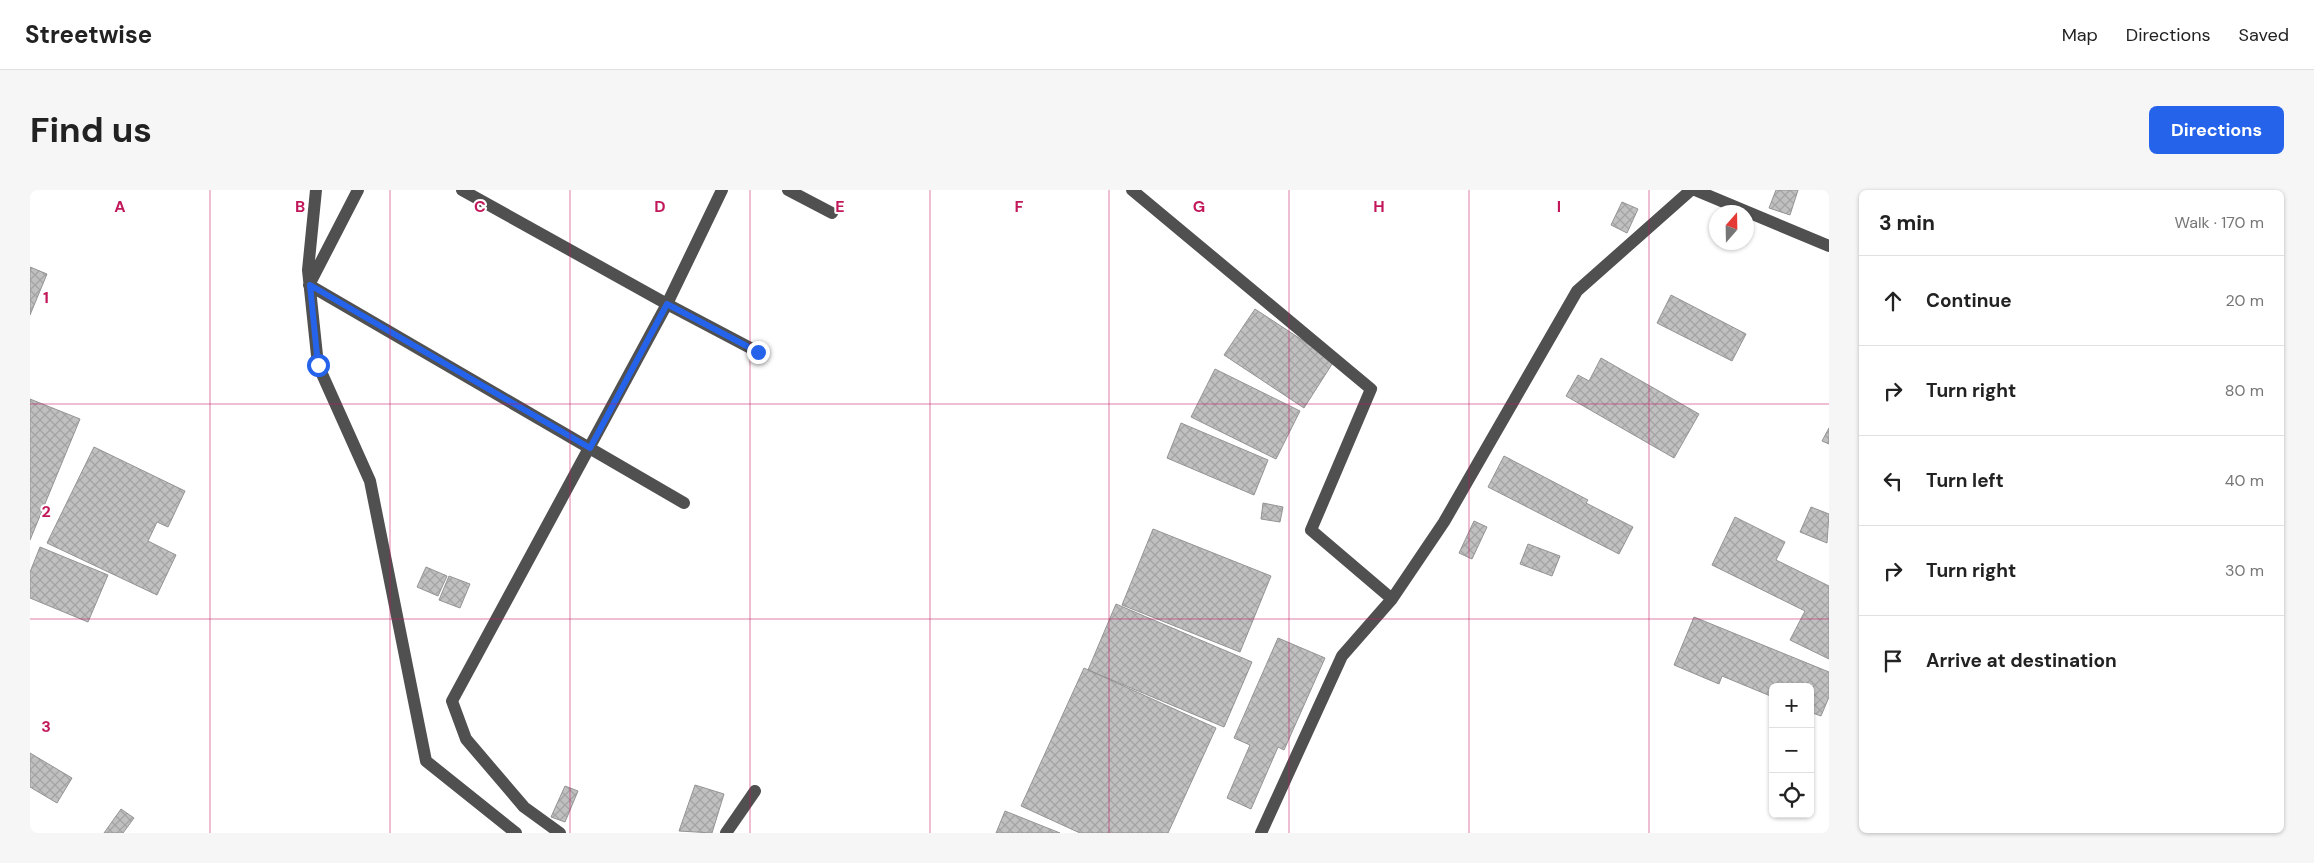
<!DOCTYPE html>
<meta charset="utf-8">
<style>
body{margin:0;font-family:"DM Sans",sans-serif;background:#f6f6f6;color:#222}
.controls{position:absolute;right:15px;bottom:15px;display:grid;overflow:hidden;border-radius:8px;box-shadow:0 1px 4px #0004}
.controls button{width:45px;height:45px;display:grid;place-items:center;padding:0;border:0;border-bottom:1px solid #e0e0e0;background:#fff;color:#222;font:25px sans-serif}
.compass{position:absolute;left:1679px;top:15px;width:45px;height:45px;border-radius:50%;background:#fff;box-shadow:0 1px 4px #0004;rotate:20deg}
.stop{position:absolute;width:15px;height:15px;margin:-11px;border:4px solid #2563eb;border-radius:50%;background:#fff}
.stop.end{background:#2563eb;border-color:#fff;box-shadow:0 1px 5px #0008}
.list{margin:0;padding:0;list-style:none}
h2{display:flex;justify-content:space-between;align-items:center;height:65px;margin:0;padding:0 20px;font-size:21px}
h2 small{font-size:16px;font-weight:400;color:#767676}
.list li{display:grid;grid-template-columns:32px 1fr auto;gap:15px;align-items:center;box-sizing:border-box;height:90px;padding:0 20px;border-top:1px solid #e0e0e0}
.list b{display:block;font-size:19px;white-space:nowrap}
.list em{font-size:16px;font-style:normal;color:#767676}
.icon{flex:none;width:28px;height:28px;fill:none;stroke:currentColor;stroke-width:2;stroke-linecap:round;stroke-linejoin:round}
.map{position:relative;flex:none;width:1799px;height:643px;overflow:hidden;border-radius:8px}
header{display:flex;align-items:center;gap:30px;box-sizing:border-box;height:70px;padding:0 25px;background:#fff;border-bottom:1px solid #e0e0e0}
header strong{font-size:24px}
nav{display:flex;gap:28px;margin-inline-start:auto;font-size:18px}
.intro{display:flex;align-items:center;justify-content:space-between;box-sizing:border-box;height:120px;padding:0 30px}
h1{margin:0;font-size:35px}
.button{padding:12px 22px;border-radius:8px;background:#2563eb;color:#fff;font-size:18px;font-weight:700}
main{display:flex;gap:30px;padding:0 30px}
aside{flex:1;background:#fff;border-radius:8px;box-shadow:0 1px 4px #0004}
.map>svg:first-child{display:block}
.building{fill:url(#building-cross-hatch);stroke:#949494}
.lines{fill:none;stroke-linecap:round;stroke-linejoin:round}
.minor{stroke:#505050;stroke-width:12}
.route{stroke:#2563eb;stroke-width:6}
.grid{fill:none;stroke:#c2185b;stroke-width:1;stroke-opacity:0.55}
.grid-label{font-size:16px;text-anchor:middle;font-weight:bold;fill:#c2185b;stroke:#fff;stroke-width:4;stroke-linejoin:round;paint-order:stroke}
</style>
<header>
<strong>Streetwise</strong>
<nav><a>Map</a><a>Directions</a><a>Saved</a></nav>
</header>
<div class="intro"><h1>Find us</h1><a class="button">Directions</a></div>
<main>
<div class="map">
<svg width="1799" height="643" viewBox="0 0 1799 643">
<defs>
<pattern id="building-cross-hatch" width="8" height="8" patternUnits="userSpaceOnUse" patternTransform="scale(1.25)"><rect width="8" height="8" fill="#c0c0c0"/><path d="M0 0l8 8M0 8l8-8" fill="none" stroke="#a3a3a3"/></pattern>
</defs>
<rect width="100%" height="100%" fill="#fff"/>
<!-- building -->
<path class="building" d="M 1746,0 L 1768,0 L 1760,25 L 1739,18 Z
M 1592,12 L 1608,19 L 1597,43 L 1581,35 Z
M 0,77 L 17,84 L 0,125 Z
M 1641,105 L 1716,144 L 1702,171 L 1627,133 Z
M 1225,119 L 1304,171 L 1274,218 L 1194,165 Z
M 1571,168 L 1669,224 L 1644,268 L 1536,206 L 1548,185 L 1559,191 Z
M 1185,179 L 1270,221 L 1246,269 L 1161,227 Z
M 0,209 L 50,229 L 0,350 Z
M 1151,233 L 1238,270 L 1224,305 L 1137,268 Z
M 1799,238 L 1799,254 L 1792,251 Z
M 64,257 L 155,301 L 138,337 L 127,332 L 118,351 L 146,365 L 127,405 L 17,353 Z
M 1474,266 L 1558,310 L 1556,313 L 1603,337 L 1589,364 L 1458,297 Z
M 1233,313 L 1253,317 L 1250,332 L 1231,329 Z
M 1781,317 L 1799,324 L 1797,353 L 1770,342 Z
M 1705,327 L 1755,352 L 1746,370 L 1799,396 L 1799,469 L 1760,450 L 1775,421 L 1682,375 Z
M 1444,331 L 1457,337 L 1442,369 L 1429,363 Z
M 1123,339 L 1241,386 L 1210,462 L 1092,415 Z
M 1498,354 L 1530,366 L 1522,386 L 1490,374 Z
M 10,357 L 78,385 L 58,432 L 0,408 L 0,382 Z
M 396,377 L 417,386 L 408,406 L 387,397 Z
M 419,386 L 440,394 L 430,418 L 409,410 Z
M 1086,414 L 1222,472 L 1194,537 L 1058,480 Z
M 1664,427 L 1799,482 L 1799,507 L 1791,526 L 1780,522 L 1780,497 L 1743,497 L 1743,507 L 1692,486 L 1689,494 L 1644,475 Z
M 1248,448 L 1295,468 L 1254,560 L 1248,557 L 1221,619 L 1197,608 L 1220,555 L 1204,548 Z
M 1054,478 L 1186,538 L 1138,643 L 1050,643 L 991,616 Z
M 0,563 L 42,588 L 27,613 L 0,597 Z
M 665,595 L 694,604 L 682,643 L 649,641 Z
M 535,596 L 548,601 L 535,632 L 521,627 Z
M 91,619 L 104,628 L 93,643 L 74,643 Z
M 975,621 L 1030,643 L 966,643 Z"/>
<g class="lines">
<!-- minor -->
<path class="minor" d="M 286,0 L 278,80 L 288,175 L 340,291 L 396,571 L 486,643
M 328,0 L 279,95 L 654,313
M 432,0 L 637,114 L 728,162
M 758,0 L 802,23
M 1102,0 L 1341,199 L 1281,340 L 1362,409
M 1665,0 L 1799,56
M 530,643 L 494,617 L 436,549 L 422,511 L 637,114 L 692,0
M 696,643 L 725,601
M 1231,643 L 1312,466 L 1362,409 L 1414,332 L 1547,101 L 1661,0"/>
</g>
<g class="lines">
<!-- route -->
<path class="route" d="M 288,175 L 280,95 L 560,258 L 637,114 L 728,162"/>
</g>
<!-- grid -->
<path class="grid" d="M 180,0 L 180,643M 360,0 L 360,643M 540,0 L 540,643M 720,0 L 720,643M 900,0 L 900,643M 1079,0 L 1079,643M 1259,0 L 1259,643M 1439,0 L 1439,643M 1619,0 L 1619,643M 0,214 L 1799,214M 0,429 L 1799,429"/>
<g class="grid-label">
<text x="90" y="22">A</text>
<text x="270" y="22">B</text>
<text x="450" y="22">C</text>
<text x="630" y="22">D</text>
<text x="810" y="22">E</text>
<text x="989" y="22">F</text>
<text x="1169" y="22">G</text>
<text x="1349" y="22">H</text>
<text x="1529" y="22">I</text>
<text x="16" y="113">1</text>
<text x="16" y="327">2</text>
<text x="16" y="542">3</text>
</g>
</svg>
<div class="controls">
<button>+</button>
<button>−</button>
<button><svg class="icon" aria-label="locate" viewBox="0 0 24 24"><circle cx="12" cy="12" r="6"/><path d="M12 2v4M12 18v4M2 12h4M18 12h4"/></svg></button>
</div>
<svg class="compass" viewBox="-18 -18 36 36"><path d="M0-13l5 13h-10z" fill="#e53935"/><path d="M0 13l5-13h-10z" fill="#767676"/></svg>
<div class="stop" style="left:288px;top:175px"></div>
<div class="stop end" style="left:728px;top:162px"></div>
</div>
<aside>
<h2>3 min<small>Walk · 170 m</small></h2>
<ul class="list">
<li><svg class="icon" aria-label="ahead" viewBox="0 0 24 24"><path d="M12 20V5M6 11l6-6 6 6"/></svg><div><b>Continue</b></div><em>20 m</em></li>
<li><svg class="icon" aria-label="right" viewBox="0 0 24 24"><path d="M7 20v-9h11M14 6l5 5-5 5"/></svg><div><b>Turn right</b></div><em>80 m</em></li>
<li><svg class="icon" aria-label="left" viewBox="0 0 24 24"><path d="M17 20v-9H6M10 6l-5 5 5 5"/></svg><div><b>Turn left</b></div><em>40 m</em></li>
<li><svg class="icon" aria-label="right" viewBox="0 0 24 24"><path d="M7 20v-9h11M14 6l5 5-5 5"/></svg><div><b>Turn right</b></div><em>30 m</em></li>
<li><svg class="icon" aria-label="arrive" viewBox="0 0 24 24"><path d="M6 21V4h12l-3 4 3 4H6"/></svg><div><b>Arrive at destination</b></div></li>
</ul>
</aside>
</main>
